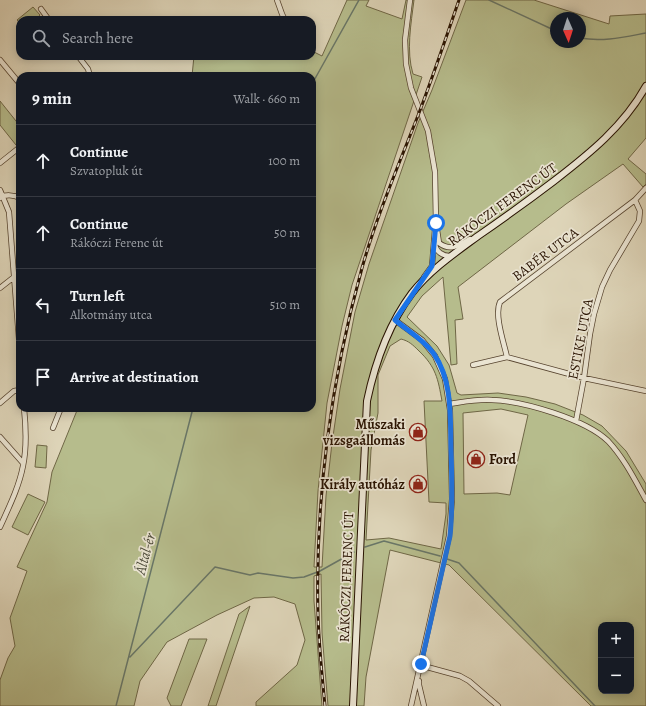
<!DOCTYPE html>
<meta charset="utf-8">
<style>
body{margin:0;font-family:Alegreya,serif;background:#20242c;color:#f1f3f6}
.controls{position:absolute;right:12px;bottom:12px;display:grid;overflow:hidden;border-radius:8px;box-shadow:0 2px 10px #0003}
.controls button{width:36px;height:36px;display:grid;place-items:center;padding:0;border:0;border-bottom:1px solid #363941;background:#171b24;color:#f1f3f6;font:20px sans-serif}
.compass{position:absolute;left:550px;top:12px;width:36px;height:36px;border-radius:50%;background:#171b24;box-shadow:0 2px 10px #0003;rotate:177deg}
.stop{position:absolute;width:12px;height:12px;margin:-9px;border:3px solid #1a73e8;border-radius:50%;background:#fff}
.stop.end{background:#1a73e8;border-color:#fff;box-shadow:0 1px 4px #0008}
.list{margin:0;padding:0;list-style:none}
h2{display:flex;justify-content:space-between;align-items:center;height:52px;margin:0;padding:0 16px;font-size:17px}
h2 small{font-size:13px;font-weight:400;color:#9ea1a6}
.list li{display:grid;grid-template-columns:26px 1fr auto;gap:12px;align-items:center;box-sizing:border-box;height:72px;padding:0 16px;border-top:1px solid #363941}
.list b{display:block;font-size:15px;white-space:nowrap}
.list p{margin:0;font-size:13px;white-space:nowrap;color:#9ea1a6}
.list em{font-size:13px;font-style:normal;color:#9ea1a6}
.icon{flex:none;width:22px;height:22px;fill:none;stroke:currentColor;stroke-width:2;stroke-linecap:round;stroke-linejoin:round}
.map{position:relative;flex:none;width:646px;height:706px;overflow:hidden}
.search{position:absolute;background:#171b24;box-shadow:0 2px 10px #0003;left:16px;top:16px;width:300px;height:44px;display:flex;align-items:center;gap:10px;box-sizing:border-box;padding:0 14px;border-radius:12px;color:#9ea1a6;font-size:15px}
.panel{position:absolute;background:#171b24;box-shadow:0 2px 10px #0003;left:16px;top:72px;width:300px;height:340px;border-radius:12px}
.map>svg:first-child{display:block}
.green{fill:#b6bc8c;stroke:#6f6746;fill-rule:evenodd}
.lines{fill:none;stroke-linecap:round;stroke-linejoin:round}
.stream{stroke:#697667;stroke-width:1.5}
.street-casing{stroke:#56432e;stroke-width:6}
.secondary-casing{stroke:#281200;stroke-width:8}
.street{stroke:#eae4d2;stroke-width:4.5}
.secondary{stroke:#eae4d2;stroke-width:6}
.rail-casing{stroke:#281200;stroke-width:3}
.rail{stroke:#eae4d2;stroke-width:1.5;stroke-dasharray:4.5;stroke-linecap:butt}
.route{stroke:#1a73e8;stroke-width:5}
.labels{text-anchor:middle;stroke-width:3.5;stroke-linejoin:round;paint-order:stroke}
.street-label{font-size:14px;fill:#281200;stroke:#eae4d2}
.poi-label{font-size:14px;font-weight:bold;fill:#281200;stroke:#eae4d2;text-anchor:end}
.water-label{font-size:15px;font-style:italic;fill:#4e4c3c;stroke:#eae4d2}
</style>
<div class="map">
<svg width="646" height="706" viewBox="0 0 646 706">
<rect width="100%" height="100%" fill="#ded5b9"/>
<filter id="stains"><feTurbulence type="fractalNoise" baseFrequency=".005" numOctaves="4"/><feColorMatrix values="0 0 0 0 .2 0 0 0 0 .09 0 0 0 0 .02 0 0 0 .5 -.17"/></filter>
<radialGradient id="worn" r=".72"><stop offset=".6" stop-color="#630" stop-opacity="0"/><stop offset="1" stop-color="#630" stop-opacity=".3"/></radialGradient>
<!-- green -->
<path class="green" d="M 347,0 L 369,0 L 366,6 L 402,19 L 406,0 L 414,0 C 411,24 406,51 413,74 L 422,77 L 352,285 L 342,326 L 327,403 L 318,491 L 314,567 L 322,567 L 326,496 L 332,443 L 340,389 L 355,312 L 369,264 L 418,123 L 432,90 L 466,0 L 534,0 L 609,24 L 610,16 L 646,14 L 646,138 L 628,159 L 646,174 L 646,184 L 643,187 L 623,164 L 566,204 L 458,287 L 463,319 L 455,320 L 457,364 L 451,365 L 443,277 L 422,296 L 407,317 L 437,346 L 449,365 L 457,393 L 461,395 L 498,393 L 526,397 L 555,404 L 583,415 L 602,426 L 626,451 L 646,484 L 646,706 L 591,706 L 449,565 L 390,550 L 366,677 L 364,706 L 328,706 L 322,633 L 321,574 L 314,576 L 314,601 L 322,706 L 256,706 L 256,702 L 297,665 L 305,640 L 295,604 L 274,597 L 254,598 L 217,615 L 167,642 L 140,681 L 134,706 L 0,706 L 0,680 L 8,658 L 15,646 L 10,618 L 27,571 L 17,567 L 47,502 L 52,472 L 78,408 L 312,408 L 312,76 L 192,76 L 194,56 L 312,56 L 312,51 L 322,56 ZM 556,18 L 580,18 L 580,42 L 556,42 ZM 401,339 C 409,341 413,345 419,351 C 436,367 438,379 442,401 L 424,401 L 429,502 L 446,503 L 446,514 L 441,549 L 389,538 L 366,540 L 371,450 L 378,413 L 378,375 L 390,346 ZM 501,409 L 528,415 L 510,495 L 497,493 L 464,494 L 463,413 ZM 601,625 L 631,625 L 631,691 L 601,691 Z
M 33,7 L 40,15 L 35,20 L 20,20 L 20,23 L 17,20 Z
M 0,101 L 20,126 L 20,142 L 16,145 L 0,125 Z
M 37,445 L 47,446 L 46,468 L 35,467 Z
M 28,494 L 45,502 L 28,535 L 12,527 Z
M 250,606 L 216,706 L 208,706 L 239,614 Z
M 189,639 L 207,639 L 181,706 L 171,706 L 167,698 Z"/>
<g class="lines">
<!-- stream -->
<path class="stream" d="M 489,0 L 556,31
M 580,38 C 603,42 624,37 646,33
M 312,84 L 359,0
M 365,547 L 384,541 L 440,556
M 447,559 L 459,563 L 595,706
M 130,657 L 215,567 L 250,575 L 258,573 L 293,578 L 304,577 L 320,571 L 354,552
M 116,706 L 193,408"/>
<defs>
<path id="street" d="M 277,0 L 282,14 L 285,20
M 410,0 L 405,40 L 406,64 L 411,88 L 428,131 L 430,143 L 435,172 L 436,223 L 439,243 C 451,252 459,245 470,239
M 41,9 L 49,20
M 78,56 L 88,69 L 90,76
M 0,60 L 20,84
M 0,163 L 20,147
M 0,190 L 9,212 L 20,352
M 0,198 C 5,194 14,195 20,198
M 435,244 C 436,252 443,256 450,256
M 424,277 L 432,266 L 435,229
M 0,288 L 14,277
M 395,320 L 422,340 L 435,356 L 445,379 L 450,410 L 452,499 L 449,536 L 411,706
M 507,357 C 504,343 494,315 500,302 L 635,200 L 646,188
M 473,365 L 507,357 L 584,378 L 646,391
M 0,403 L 14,391 L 20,390
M 449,404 C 463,402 477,399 492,400 C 523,401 585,419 608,441 C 624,458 635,480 646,500
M 576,421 L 584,378 L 590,334 L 594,314 L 602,287 L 610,270 L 639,221 L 640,211 L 635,200
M 53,428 L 61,408
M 0,437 L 23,463
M 0,527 C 9,507 19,487 23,466 C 27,447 26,427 24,408
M 427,667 L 460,676 L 469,681 L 498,706
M 419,681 L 419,685 L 424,706"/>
<path id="secondary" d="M 353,706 L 367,401 C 375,363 388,325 412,293 C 430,270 455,253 478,236 C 504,218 529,200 554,181 C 589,154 624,126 646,86"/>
</defs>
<!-- street casing -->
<use href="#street" class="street-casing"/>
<!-- secondary casing -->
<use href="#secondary" class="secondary-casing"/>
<!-- street -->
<use href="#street" class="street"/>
<!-- secondary -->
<use href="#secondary" class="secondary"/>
<defs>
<path id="rail" d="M 325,706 C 322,676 319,645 318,615 C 315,500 331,379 362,268 C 377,215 399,164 419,113 C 433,76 446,38 459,0"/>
</defs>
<!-- rail casing -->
<use href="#rail" class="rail-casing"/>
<!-- rail -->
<use href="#rail" class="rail"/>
</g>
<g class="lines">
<!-- route -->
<path class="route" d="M 421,664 L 450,536 C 453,507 452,479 451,450 C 450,418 453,382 434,354 C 424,340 408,331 395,320 L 432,266 L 436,223"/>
</g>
<!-- icons -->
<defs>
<symbol id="shop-ring" viewBox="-11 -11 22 22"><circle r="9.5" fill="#eae4d2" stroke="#8f2418" stroke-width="1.5"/><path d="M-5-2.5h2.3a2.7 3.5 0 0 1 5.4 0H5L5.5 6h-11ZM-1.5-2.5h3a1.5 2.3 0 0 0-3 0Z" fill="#8f2418"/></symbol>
</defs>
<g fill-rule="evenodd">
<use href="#shop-ring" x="408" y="422" width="20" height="20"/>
<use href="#shop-ring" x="466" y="449" width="20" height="20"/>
<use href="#shop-ring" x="408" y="474" width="20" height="20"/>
</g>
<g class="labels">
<!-- street labels -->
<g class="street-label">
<text transform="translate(502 204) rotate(-36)" y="5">RÁKÓCZI FERENC ÚT</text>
<text transform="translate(545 254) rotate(-37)" y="5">BABÉR UTCA</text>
<text transform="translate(580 339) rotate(-79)" y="5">ESTIKE UTCA</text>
<text transform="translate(346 577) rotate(-88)" y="5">RÁKÓCZI FERENC ÚT</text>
</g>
<!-- poi labels -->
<g class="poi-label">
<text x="405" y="429">Műszaki<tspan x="405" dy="16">vizsgaállomás</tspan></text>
<text x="489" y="464" text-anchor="start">Ford</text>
<text x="405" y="489">Király autóház</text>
</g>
<!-- water labels -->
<g class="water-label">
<text transform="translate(145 554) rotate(-75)" y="5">Által-ér</text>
</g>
</g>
<rect width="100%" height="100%" filter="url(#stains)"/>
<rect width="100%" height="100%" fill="url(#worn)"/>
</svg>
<div class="controls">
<button>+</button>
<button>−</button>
</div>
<svg class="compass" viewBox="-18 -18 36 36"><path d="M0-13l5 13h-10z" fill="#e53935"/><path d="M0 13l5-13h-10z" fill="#9ea1a6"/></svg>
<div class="stop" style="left:436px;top:223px"></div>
<div class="stop end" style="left:421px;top:664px"></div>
<div class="search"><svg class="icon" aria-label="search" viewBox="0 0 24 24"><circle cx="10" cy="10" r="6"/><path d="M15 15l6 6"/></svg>Search here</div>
<section class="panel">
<h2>9 min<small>Walk · 660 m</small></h2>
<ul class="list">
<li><svg class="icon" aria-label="ahead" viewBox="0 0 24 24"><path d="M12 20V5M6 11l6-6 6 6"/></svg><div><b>Continue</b><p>Szvatopluk út</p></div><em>100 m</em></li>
<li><svg class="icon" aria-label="ahead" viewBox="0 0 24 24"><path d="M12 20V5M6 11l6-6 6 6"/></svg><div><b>Continue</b><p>Rákóczi Ferenc út</p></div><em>50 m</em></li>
<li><svg class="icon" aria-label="left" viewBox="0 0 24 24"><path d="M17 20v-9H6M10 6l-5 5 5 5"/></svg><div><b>Turn left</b><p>Alkotmány utca</p></div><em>510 m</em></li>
<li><svg class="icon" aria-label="arrive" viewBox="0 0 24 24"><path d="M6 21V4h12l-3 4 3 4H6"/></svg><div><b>Arrive at destination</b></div></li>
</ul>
</section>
</div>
